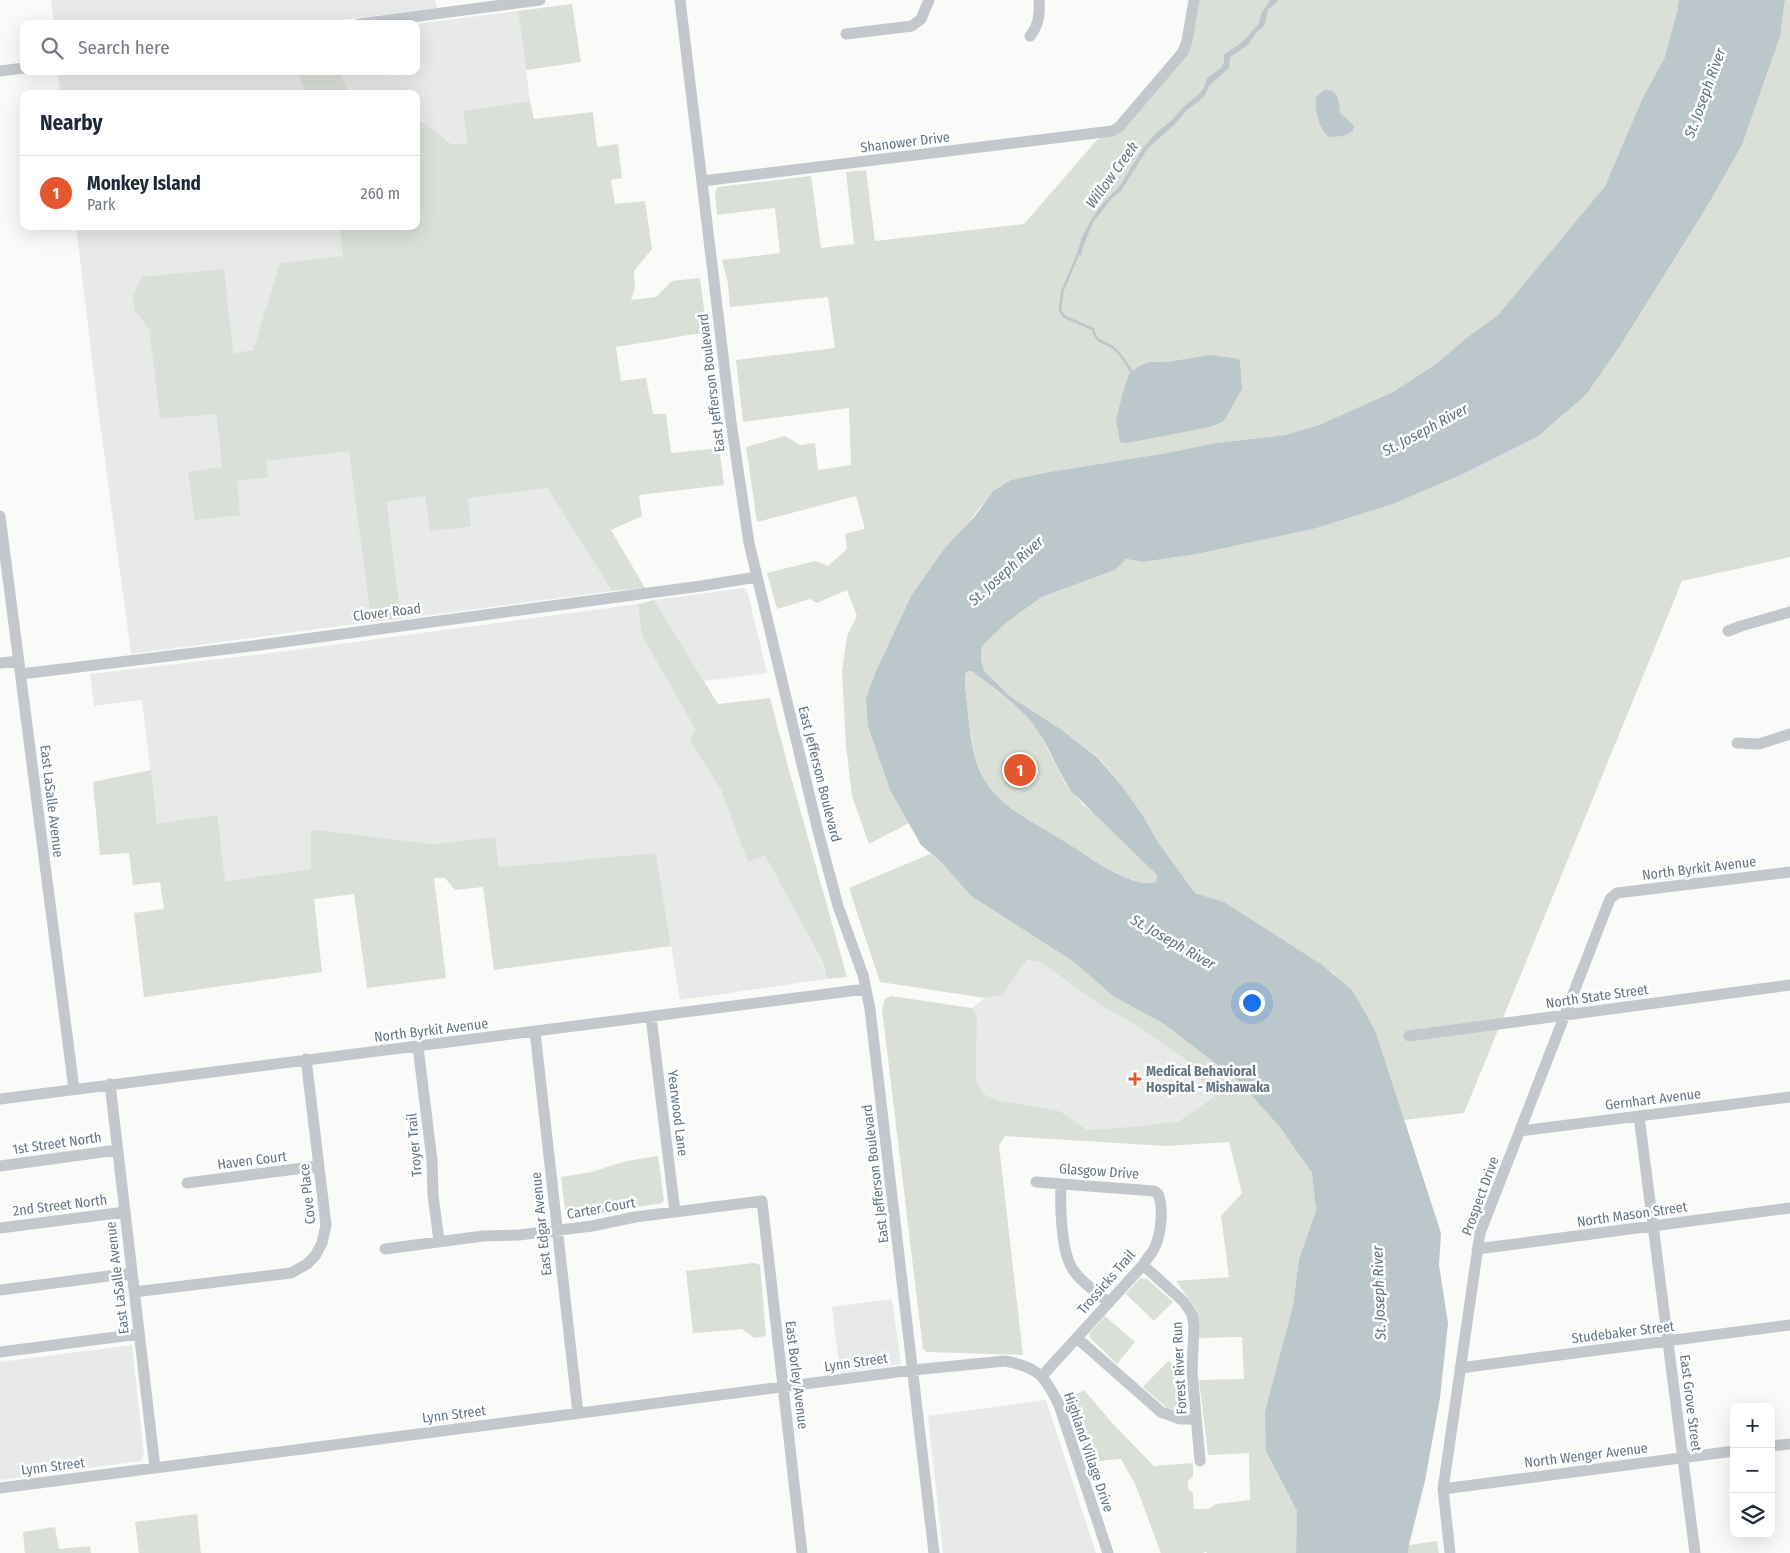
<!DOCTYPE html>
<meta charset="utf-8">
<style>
body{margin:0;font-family:"Fira Sans Condensed",sans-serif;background:#f6f6f7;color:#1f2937}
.controls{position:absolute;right:15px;bottom:15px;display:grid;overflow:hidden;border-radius:10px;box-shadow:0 5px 20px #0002}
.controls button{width:45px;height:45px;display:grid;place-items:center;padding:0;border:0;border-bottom:1px solid #e0e1e3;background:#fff;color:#1f2937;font:25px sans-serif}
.you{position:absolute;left:1251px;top:1002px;width:18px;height:18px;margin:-12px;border:4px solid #fff;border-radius:50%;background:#1a73e8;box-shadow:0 0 0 8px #1a73e833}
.badge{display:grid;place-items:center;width:32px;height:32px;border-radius:50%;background:#e4572e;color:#fff;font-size:16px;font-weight:700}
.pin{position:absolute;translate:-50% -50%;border:2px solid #fff;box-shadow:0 1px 5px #0006}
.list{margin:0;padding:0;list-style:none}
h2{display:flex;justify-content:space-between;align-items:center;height:65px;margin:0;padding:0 20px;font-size:21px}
h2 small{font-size:16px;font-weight:400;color:#747a83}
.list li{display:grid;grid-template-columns:32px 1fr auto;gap:15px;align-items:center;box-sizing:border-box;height:75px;padding:0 20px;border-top:1px solid #e0e1e3}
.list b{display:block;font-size:19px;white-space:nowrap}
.list p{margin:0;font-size:16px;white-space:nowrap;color:#747a83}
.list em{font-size:16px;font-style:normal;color:#747a83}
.icon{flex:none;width:28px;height:28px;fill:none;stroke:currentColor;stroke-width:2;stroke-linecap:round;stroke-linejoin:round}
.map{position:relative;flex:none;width:1790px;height:1553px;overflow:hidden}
.search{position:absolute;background:#fff;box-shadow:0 5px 20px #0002;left:20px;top:20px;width:400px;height:55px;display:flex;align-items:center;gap:12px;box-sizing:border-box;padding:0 18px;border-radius:10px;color:#747a83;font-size:19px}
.panel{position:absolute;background:#fff;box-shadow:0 5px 20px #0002;left:20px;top:90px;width:400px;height:140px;border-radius:10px}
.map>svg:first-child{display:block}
.built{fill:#e8e9e9}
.green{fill:#dadfd7}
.water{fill:#bbc7cb;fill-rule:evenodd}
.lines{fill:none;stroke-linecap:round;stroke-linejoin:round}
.stream{stroke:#bbc7cb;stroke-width:2.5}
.minor{stroke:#c3c8cc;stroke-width:11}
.poi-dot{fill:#e4572e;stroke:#fff;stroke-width:2}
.labels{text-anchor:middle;stroke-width:5;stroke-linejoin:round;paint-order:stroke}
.street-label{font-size:14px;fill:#657683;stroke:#fff}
.poi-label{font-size:14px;font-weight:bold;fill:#657683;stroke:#fff;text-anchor:start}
.water-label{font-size:15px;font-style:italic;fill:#60757c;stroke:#fff}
</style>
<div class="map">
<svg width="1790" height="1553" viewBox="0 0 1790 1553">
<rect width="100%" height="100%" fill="#fafaf8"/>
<!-- built -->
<path class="built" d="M 51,0 L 435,0 L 437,8 L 310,24 L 54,24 Z
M 518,11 L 530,101 L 464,111 L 468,143 L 451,144 L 421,122 L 416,123 L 416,94 L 351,94 L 338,71 L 416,71 L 416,24 Z
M 58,71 L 296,71 L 307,94 L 60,94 Z
M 76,226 L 339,226 L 343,256 L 280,263 L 253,350 L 233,353 L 135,311 L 149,329 L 160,419 L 216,414 L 222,467 L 237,481 L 266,461 L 349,450 L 371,622 L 131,654 L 97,400 Z
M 547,488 L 612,591 L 401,619 L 387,502 L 425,496 L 431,531 L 471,527 L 467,498 Z
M 744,588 L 748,594 L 767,673 L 704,681 L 654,600 Z
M 638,604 L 642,636 L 695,729 L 690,741 L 721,790 L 748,861 L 765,854 L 824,966 L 827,979 L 680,1000 L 656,853 L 499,867 L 495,837 L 434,844 L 312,829 L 311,869 L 224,881 L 157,824 L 142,700 L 94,706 L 90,674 L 288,651 Z
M 1027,960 L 1040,962 L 1099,1004 L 1136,1025 L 1189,1062 L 1214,1097 L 1179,1121 L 1142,1126 L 1087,1130 L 1060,1111 L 997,1100 L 984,1094 L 976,1081 L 977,1017 L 972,1008 L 985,998 L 1002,995 Z
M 892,1299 L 901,1364 L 840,1373 L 832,1307 Z
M 132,1345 L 144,1455 L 141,1461 L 0,1480 L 0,1362 Z
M 1046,1400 L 1096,1553 L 943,1553 L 928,1416 Z"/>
<!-- green -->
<path class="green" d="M 1195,0 L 1679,0 L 1677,12 L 1664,59 L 1643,97 L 1605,186 L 1498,315 L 1465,339 L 1436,364 L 1393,392 L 1319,425 L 1285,435 L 1216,443 L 1167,453 L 1049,472 L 1011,480 L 993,491 L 911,596 L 877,669 L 868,727 L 890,790 L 909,823 L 869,844 L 852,796 L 846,746 L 842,671 L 847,636 L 857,616 L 847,590 L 817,603 L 810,599 L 777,609 L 767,573 L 815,561 L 828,566 L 847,549 L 845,534 L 865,529 L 856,496 L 757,522 L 746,447 L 785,436 L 800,445 L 815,443 L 818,470 L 851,465 L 849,408 L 743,422 L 736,360 L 835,348 L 828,297 L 730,307 L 728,283 L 722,260 L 780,253 L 775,208 L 717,215 L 715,192 L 718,187 L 811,176 L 821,248 L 854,244 L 846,172 L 866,170 L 875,241 L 1024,224 L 1096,141 L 1119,127 L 1179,57 Z
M 1785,0 L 1790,0 L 1790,557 L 1682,581 L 1464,1113 L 1404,1120 L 1375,1030 L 1334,974 L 1224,902 L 1195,893 L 1158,842 L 1142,814 L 1122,786 L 1099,758 L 1062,730 L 1011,697 L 984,671 L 981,659 L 982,645 L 1007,622 L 1042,597 L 1115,570 L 1126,559 L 1143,562 L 1197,554 L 1317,528 L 1393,504 L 1463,474 L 1537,437 L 1586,395 L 1620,346 L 1708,205 L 1742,145 L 1780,37 Z
M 572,4 L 581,62 L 526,70 L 518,11 Z
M 296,71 L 338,71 L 351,94 L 307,94 Z
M 530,101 L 534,119 L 593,112 L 597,147 L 618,144 L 622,178 L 611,180 L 615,204 L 645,201 L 652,249 L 634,271 L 635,288 L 631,300 L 656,297 L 672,281 L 700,278 L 707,332 L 616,347 L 621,381 L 646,378 L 653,414 L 666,414 L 671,453 L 719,448 L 724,485 L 639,495 L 642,516 L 611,530 L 645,588 L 612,591 L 547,488 L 468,498 L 471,527 L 430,531 L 425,496 L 387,502 L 401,619 L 371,622 L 349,451 L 266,461 L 268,477 L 237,481 L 240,515 L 195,520 L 188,472 L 222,467 L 216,414 L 160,419 L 149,329 L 135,311 L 133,296 L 142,277 L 224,269 L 233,353 L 253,350 L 280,263 L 343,256 L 339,226 L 416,226 L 416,123 L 421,121 L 451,144 L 468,143 L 463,111 Z
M 654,600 L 718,704 L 770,698 L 789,770 L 847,977 L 827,979 L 824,965 L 765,855 L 748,862 L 721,790 L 690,741 L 695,729 L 642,636 L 638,604 Z
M 968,670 L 972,671 L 1022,711 L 1038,730 L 1065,783 L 1083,805 L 1097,815 L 1157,875 L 1156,882 C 1130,888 1088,856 1067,843 C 1038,824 1002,810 984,779 C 970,754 969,714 965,686 L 965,674 Z
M 151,770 L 157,824 L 217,815 L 225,881 L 311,869 L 311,829 L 434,844 L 495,837 L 499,867 L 656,853 L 671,946 L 494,970 L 483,887 L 455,890 L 445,878 L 434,878 L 446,978 L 367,988 L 354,894 L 314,899 L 322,972 L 144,997 L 134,913 L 164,909 L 160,882 L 133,885 L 129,853 L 100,855 L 93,782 Z
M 930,854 L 942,863 L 971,896 L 1074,962 L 1113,996 L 1164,1024 L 1236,1079 L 1279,1126 L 1312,1173 L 1316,1211 L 1299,1259 L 1293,1306 L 1266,1453 L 1297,1511 L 1296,1553 L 1207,1553 L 1206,1551 L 1203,1553 L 1161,1553 L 1136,1486 L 1121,1459 L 1089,1462 L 1068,1399 L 1084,1390 L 1114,1425 L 1154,1466 L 1193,1463 L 1193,1476 L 1188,1481 L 1188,1489 L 1193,1493 L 1194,1509 L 1208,1509 L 1216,1504 L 1250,1500 L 1249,1453 L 1208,1455 L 1199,1380 L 1244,1379 L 1242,1337 L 1199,1338 L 1197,1310 L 1176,1281 L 1229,1277 L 1221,1216 L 1242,1193 L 1229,1142 L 1166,1146 L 1005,1136 L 999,1145 L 1023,1355 L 927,1352 L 923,1349 L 882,1009 L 885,999 L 891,996 L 972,1008 L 977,1017 L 976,1081 L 984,1094 L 997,1100 L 1060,1111 L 1087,1130 L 1142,1126 L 1179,1121 L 1214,1097 L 1189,1062 L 1136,1025 L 1099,1004 L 1040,962 L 1027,960 L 1002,995 L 985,998 L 880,982 L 849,888 Z
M 658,1156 L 664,1200 L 662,1203 L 569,1219 L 566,1217 L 561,1177 L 591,1172 L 627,1161 Z
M 754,1263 L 760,1265 L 766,1336 L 754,1338 L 742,1329 L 693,1333 L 686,1271 Z
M 1140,1278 L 1147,1279 L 1173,1302 L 1154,1321 L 1126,1294 Z
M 1105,1316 L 1135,1342 L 1117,1364 L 1090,1338 L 1089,1334 Z
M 1168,1361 L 1184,1371 L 1188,1404 L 1187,1410 L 1181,1412 L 1167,1408 L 1143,1387 Z
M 197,1514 L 201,1553 L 139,1553 L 135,1522 Z
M 55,1527 L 59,1549 L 90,1546 L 91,1553 L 25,1553 L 23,1532 Z
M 1437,1541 L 1439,1553 L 1408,1553 L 1409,1545 Z"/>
<!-- water -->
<path class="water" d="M 1270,0 L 1279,0 L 1268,10 L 1264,26 L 1256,33 L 1248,45 L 1230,57 L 1229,68 L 1209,86 L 1204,97 L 1187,110 L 1175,124 L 1148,148 L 1121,191 L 1113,197 L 1094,221 L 1084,244 L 1081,255 L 1077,254 L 1082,237 L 1091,220 L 1103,203 L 1119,187 L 1144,147 L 1156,133 L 1171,121 L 1183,107 L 1198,95 L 1204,88 L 1207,78 L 1221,68 L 1224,62 L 1224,54 L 1240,44 L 1258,25 L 1262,12 Z
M 1679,0 L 1785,0 L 1780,37 L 1742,145 L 1708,205 L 1620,346 L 1586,395 L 1537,437 L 1463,474 L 1393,504 L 1317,528 L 1197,554 L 1143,562 L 1126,559 L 1115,570 L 1042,597 L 1007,622 L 982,646 L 981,659 L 984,671 L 1011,697 L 1062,730 L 1098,758 L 1122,786 L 1142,814 L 1158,842 L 1195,893 L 1224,902 L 1322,965 L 1352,990 L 1375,1030 L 1441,1233 L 1439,1265 L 1448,1323 L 1440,1398 L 1425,1481 L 1409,1545 L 1408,1553 L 1296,1553 L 1297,1511 L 1266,1452 L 1265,1412 L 1293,1306 L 1299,1259 L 1316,1211 L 1312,1173 L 1279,1126 L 1236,1079 L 1164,1024 L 1113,996 L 1074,962 L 971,896 L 942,863 L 921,845 L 890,790 L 868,727 L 866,698 L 877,669 L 911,596 L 945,548 L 975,516 L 993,491 L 1011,480 L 1049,472 L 1167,453 L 1216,443 L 1285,435 L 1319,425 L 1393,392 L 1436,364 L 1465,339 L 1498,315 L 1605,186 L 1643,97 L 1664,59 L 1677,12 ZM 968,671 L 972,671 C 993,688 1023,708 1038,731 C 1051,750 1058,773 1072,792 L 1157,875 L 1156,882 C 1131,889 1088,856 1067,843 C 1038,824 1002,810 984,779 C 969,754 969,714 965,686 L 965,674 Z
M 1324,90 C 1339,89 1339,102 1340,113 L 1354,126 L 1353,131 L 1343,136 L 1329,137 C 1318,128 1315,110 1316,97 Z
M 1211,355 L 1238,359 L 1240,362 L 1242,389 L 1225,419 L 1222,422 L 1209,427 L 1127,443 L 1120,442 L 1116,420 L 1123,392 L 1129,374 L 1138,367 L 1149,362 L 1167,362 Z"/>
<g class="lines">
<!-- stream -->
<path class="stream" d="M 1079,252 L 1062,292 L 1060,311 L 1065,317 L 1093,329 C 1097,344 1102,340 1112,347 C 1121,353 1126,364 1132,372"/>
<!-- minor -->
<path class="minor" d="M 680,0 L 731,422 L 749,543 L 818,831 L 838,906 L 863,975 L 870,1009 L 934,1553
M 359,24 L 540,0
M 846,34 L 912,26 L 921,19 L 929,0
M 1030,36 C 1039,25 1040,14 1039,0
M 0,71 L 24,68
M 702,181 L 1112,131 L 1119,127 L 1183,52 L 1187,41 L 1194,0
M 0,516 L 74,1089
M 1728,631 L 1741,626 L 1790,612
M 0,663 L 19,661
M 21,674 L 260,645 L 701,586 L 757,577
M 1737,743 L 1759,744 L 1790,734
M 651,1017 L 675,1212
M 535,1032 L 578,1413
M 1409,1036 L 1790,985
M 418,1047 L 432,1160 L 433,1195 L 439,1241
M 110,1084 L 155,1468
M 0,1099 L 866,989
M 1639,1116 L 1695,1553
M 1520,1131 L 1790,1097
M 0,1166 L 117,1150
M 1036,1182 L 1154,1191 L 1158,1194 C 1164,1207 1161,1236 1154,1249 C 1151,1254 1146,1260 1143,1265 L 1042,1376
M 187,1183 L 319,1166
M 1061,1184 C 1060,1205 1061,1250 1072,1268 C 1080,1282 1097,1292 1109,1303
M 0,1228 L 125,1212
M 385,1249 L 483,1236 L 519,1235 L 592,1226 L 635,1217 L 762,1201 L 802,1553
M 1477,1249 L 1790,1208
M 1143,1265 L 1184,1302 L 1192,1314 L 1194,1327 L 1192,1371 L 1200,1461
M 0,1290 L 132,1273
M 134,1292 L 291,1273 L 307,1264 L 315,1256 L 322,1243 L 326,1225 L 306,1059
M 1077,1338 L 1161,1412 L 1180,1419 L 1196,1419
M 0,1352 L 139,1334
M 1460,1368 L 1790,1325
M 1771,1446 L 1790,1444
M 0,1488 L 913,1370 L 1005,1361 C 1038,1367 1045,1376 1059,1405 L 1108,1553
M 1443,1489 L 1734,1451
M 1450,1553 L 1443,1489 L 1480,1233 L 1610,899 L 1617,893 L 1790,872"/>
</g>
<!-- markers -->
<path class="poi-dot" d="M1132.5 1071.5h5v5h5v5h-5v5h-5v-5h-5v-5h5z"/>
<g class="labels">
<!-- street labels -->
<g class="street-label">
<text transform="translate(905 142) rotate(-7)" y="5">Shanower Drive</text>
<text transform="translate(711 383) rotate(-97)" y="5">East Jefferson Boulevard</text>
<text transform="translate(387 612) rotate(-7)" y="5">Clover Road</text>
<text transform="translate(820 774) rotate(76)" y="5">East Jefferson Boulevard</text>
<text transform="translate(52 801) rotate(83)" y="5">East LaSalle Avenue</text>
<text transform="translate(1699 868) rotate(-7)" y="5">North Byrkit Avenue</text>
<text transform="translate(1597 996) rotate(-8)" y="5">North State Street</text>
<text transform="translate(431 1030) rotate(-7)" y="5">North Byrkit Avenue</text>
<text transform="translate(1653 1099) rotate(-7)" y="5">Gernhart Avenue</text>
<text transform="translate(678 1113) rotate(83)" y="5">Yearwood Lane</text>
<text transform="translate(57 1143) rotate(-8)" y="5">1st Street North</text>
<text transform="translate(414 1145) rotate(-95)" y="5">Troyer Trail</text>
<text transform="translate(252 1160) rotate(-7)" y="5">Haven Court</text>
<text transform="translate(1099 1171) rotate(4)" y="5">Glasgow Drive</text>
<text transform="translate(875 1174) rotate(-97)" y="5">East Jefferson Boulevard</text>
<text transform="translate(307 1194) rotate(-96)" y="5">Cove Place</text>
<text transform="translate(1480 1196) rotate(-70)" y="5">Prospect Drive</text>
<text transform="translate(60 1205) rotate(-7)" y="5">2nd Street North</text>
<text transform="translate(601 1208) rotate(-10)" y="5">Carter Court</text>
<text transform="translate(1632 1214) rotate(-8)" y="5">North Mason Street</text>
<text transform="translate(541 1224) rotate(-96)" y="5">East Edgar Avenue</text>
<text transform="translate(117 1278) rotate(-97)" y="5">East LaSalle Avenue</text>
<text transform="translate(1106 1282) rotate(-49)" y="5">Trossicks Trail</text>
<text transform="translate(1623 1332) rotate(-7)" y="5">Studebaker Street</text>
<text transform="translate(856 1362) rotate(-8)" y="5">Lynn Street</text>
<text transform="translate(1179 1368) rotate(-93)" y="5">Forest River Run</text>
<text transform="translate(797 1375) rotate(83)" y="5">East Borley Avenue</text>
<text transform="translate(1691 1403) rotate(83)" y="5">East Grove Street</text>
<text transform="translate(454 1414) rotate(-7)" y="5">Lynn Street</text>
<text transform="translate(1089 1452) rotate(71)" y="5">Highland Village Drive</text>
<text transform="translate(1586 1455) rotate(-7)" y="5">North Wenger Avenue</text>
<text transform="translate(53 1466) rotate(-7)" y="5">Lynn Street</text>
</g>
<!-- poi labels -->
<g class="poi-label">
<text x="1146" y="1076">Medical Behavioral<tspan x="1146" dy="16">Hospital - Mishawaka</tspan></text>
</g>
<!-- water labels -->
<g class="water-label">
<text transform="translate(1705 93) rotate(-70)" y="5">St. Joseph River</text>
<text transform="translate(1112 175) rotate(-54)" y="5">Willow Creek</text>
<text transform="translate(1425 430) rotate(-28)" y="5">St. Joseph River</text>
<text transform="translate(1006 571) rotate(-42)" y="5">St. Joseph River</text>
<text transform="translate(1173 942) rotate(30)" y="5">St. Joseph River</text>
<text transform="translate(1379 1293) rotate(-92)" y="5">St. Joseph River</text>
</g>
</g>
</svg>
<div class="controls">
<button>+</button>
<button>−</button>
<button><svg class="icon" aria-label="layers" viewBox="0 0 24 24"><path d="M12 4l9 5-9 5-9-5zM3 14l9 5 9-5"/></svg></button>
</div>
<div class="you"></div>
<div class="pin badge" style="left:1020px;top:770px">1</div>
<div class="search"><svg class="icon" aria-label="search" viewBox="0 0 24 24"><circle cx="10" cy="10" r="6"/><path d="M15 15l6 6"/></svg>Search here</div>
<section class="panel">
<h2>Nearby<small></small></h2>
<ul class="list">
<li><span class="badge">1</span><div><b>Monkey Island</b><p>Park</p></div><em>260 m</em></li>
</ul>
</section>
</div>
